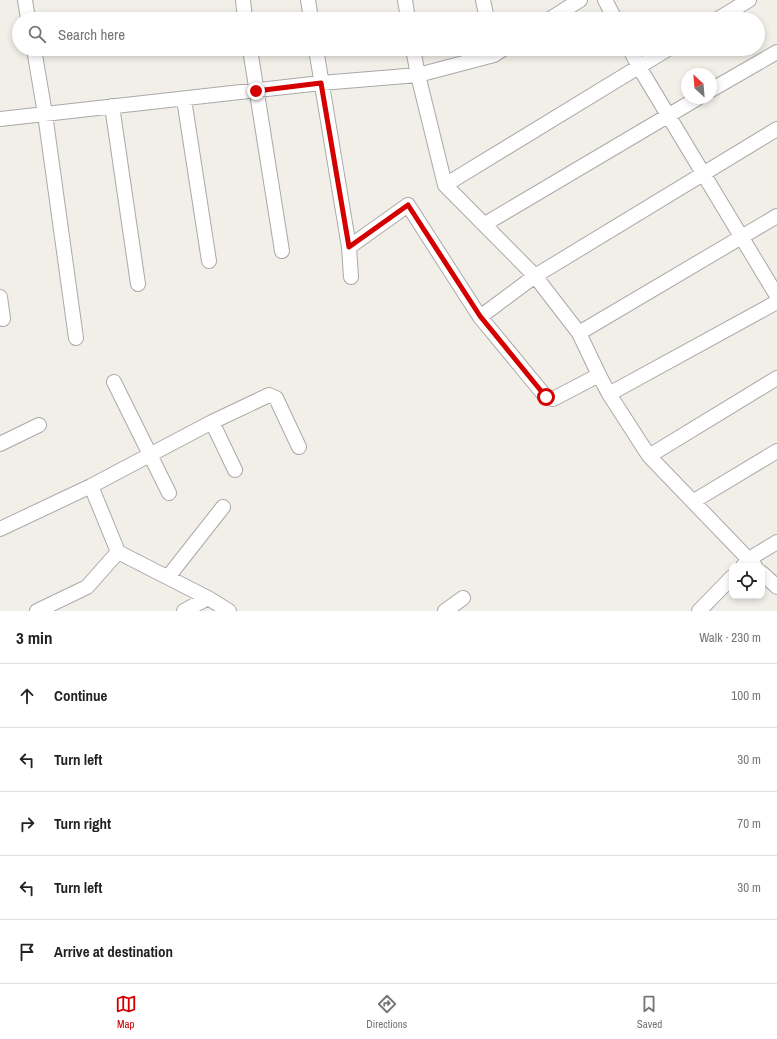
<!DOCTYPE html>
<meta charset="utf-8">
<style>
body{margin:0;font-family:"Archivo Narrow",sans-serif;background:#f2f2f2;color:#222}
.controls{position:absolute;right:12px;bottom:12px;display:grid;overflow:hidden;border-radius:8px;box-shadow:0 2px 6px #0003}
.controls button{width:36px;height:36px;display:grid;place-items:center;padding:0;border:0;border-bottom:1px solid #e0e0e0;background:#fff;color:#222;font:20px sans-serif}
.compass{position:absolute;left:681px;top:68px;width:36px;height:36px;border-radius:50%;background:#fff;box-shadow:0 2px 6px #0003;rotate:334deg}
.stop{position:absolute;width:12px;height:12px;margin:-9px;border:3px solid #d40000;border-radius:50%;background:#fff}
.stop.end{background:#d40000;border-color:#fff;box-shadow:0 1px 4px #0008}
.list{margin:0;padding:0;list-style:none}
h2{display:flex;justify-content:space-between;align-items:center;height:52px;margin:0;padding:0 16px;font-size:17px}
h2 small{font-size:13px;font-weight:400;color:#767676}
.list li{display:grid;grid-template-columns:26px 1fr auto;gap:12px;align-items:center;box-sizing:border-box;height:64px;padding:0 16px;border-top:1px solid #e0e0e0}
.list b{display:block;font-size:15px;white-space:nowrap}
.list em{font-size:13px;font-style:normal;color:#767676}
.icon{flex:none;width:22px;height:22px;fill:none;stroke:currentColor;stroke-width:2;stroke-linecap:round;stroke-linejoin:round}
.map{position:relative;flex:none;width:777px;height:611px;overflow:hidden}
.search{position:absolute;background:#fff;box-shadow:0 2px 6px #0003;left:12px;right:12px;top:12px;height:44px;display:flex;align-items:center;gap:10px;box-sizing:border-box;padding:0 14px;border-radius:22px;color:#767676;font-size:15px}
.sheet{height:372px;background:#fff}
nav{display:flex;justify-content:space-around;align-items:center;box-sizing:border-box;height:56px;border-top:1px solid #e0e0e0;background:#fff;font-size:11px;color:#767676}
nav a{display:grid;justify-items:center;gap:2px}
nav .on{color:#d40000}
.map>svg:first-child{display:block}
.lines{fill:none;stroke-linecap:round;stroke-linejoin:round}
.street-casing{stroke:#a9a9a9;stroke-width:16}
.street{stroke:#fff;stroke-width:14}
.route{stroke:#d40000;stroke-width:5}
</style>
<div class="map">
<svg width="777" height="611" viewBox="0 0 777 611">
<rect width="100%" height="100%" fill="#f2efe9"/>
<g class="lines">
<defs>
<path id="street" d="M 25,0 L 28,19
M 243,0 L 245,19
M 308,0 L 311,19
M 405,0 L 408,19
M 483,0 L 487,19
M 605,0 L 615,19
M 550,19 L 580,0
M 718,19 L 749,0
M 34,49 L 45,114 L 76,338
M 250,49 L 282,251
M 316,49 L 349,247 L 351,277
M 413,49 L 418,75 L 445,185 L 535,276 L 579,333 L 599,375 L 609,394 L 649,456 L 755,566
M 630,49 L 639,67 L 777,296
M 711,90 L 777,52
M 184,99 L 209,261
M 112,106 L 138,284
M 0,119 L 321,83 L 418,75 L 494,55 L 503,49
M 445,185 L 668,49
M 485,224 L 698,98
M 349,247 L 408,205 L 480,317 L 546,397 L 553,399 L 599,375
M 0,297 L 3,319
M 480,317 L 535,276 L 777,129
M 579,333 L 777,216
M 114,382 L 169,493
M 609,394 L 777,302
M 212,422 L 235,470
M 0,444 L 39,425
M 649,456 L 777,378
M 91,486 L 212,422 L 269,395 L 276,398 L 299,447
M 694,501 L 777,451
M 0,529 L 91,486 L 118,552 L 208,598
M 743,566 L 749,559 L 777,542
M 762,573 L 777,587
M 168,577 L 223,507
M 37,611 L 87,587 L 118,552
M 184,611 L 208,598 L 229,611
M 445,611 L 463,598
M 699,611 L 732,577"/>
</defs>
<!-- street casing -->
<use href="#street" class="street-casing"/>
<!-- street -->
<use href="#street" class="street"/>
</g>
<g class="lines">
<!-- route -->
<path class="route" d="M 256,91 L 321,83 L 349,247 L 408,205 L 480,316 L 546,397"/>
</g>
</svg>
<div class="controls">
<button><svg class="icon" aria-label="locate" viewBox="0 0 24 24"><circle cx="12" cy="12" r="6"/><path d="M12 2v4M12 18v4M2 12h4M18 12h4"/></svg></button>
</div>
<svg class="compass" viewBox="-18 -18 36 36"><path d="M0-13l5 13h-10z" fill="#e53935"/><path d="M0 13l5-13h-10z" fill="#767676"/></svg>
<div class="stop" style="left:546px;top:397px"></div>
<div class="stop end" style="left:256px;top:91px"></div>
<div class="search"><svg class="icon" aria-label="search" viewBox="0 0 24 24"><circle cx="10" cy="10" r="6"/><path d="M15 15l6 6"/></svg>Search here</div>
</div>
<section class="sheet">
<h2>3 min<small>Walk · 230 m</small></h2>
<ul class="list">
<li><svg class="icon" aria-label="ahead" viewBox="0 0 24 24"><path d="M12 20V5M6 11l6-6 6 6"/></svg><div><b>Continue</b></div><em>100 m</em></li>
<li><svg class="icon" aria-label="left" viewBox="0 0 24 24"><path d="M17 20v-9H6M10 6l-5 5 5 5"/></svg><div><b>Turn left</b></div><em>30 m</em></li>
<li><svg class="icon" aria-label="right" viewBox="0 0 24 24"><path d="M7 20v-9h11M14 6l5 5-5 5"/></svg><div><b>Turn right</b></div><em>70 m</em></li>
<li><svg class="icon" aria-label="left" viewBox="0 0 24 24"><path d="M17 20v-9H6M10 6l-5 5 5 5"/></svg><div><b>Turn left</b></div><em>30 m</em></li>
<li><svg class="icon" aria-label="arrive" viewBox="0 0 24 24"><path d="M6 21V4h12l-3 4 3 4H6"/></svg><div><b>Arrive at destination</b></div></li>
</ul>
</section>
<nav>
<a class="on"><svg class="icon" aria-label="map" viewBox="0 0 24 24"><path d="M3 6l6-2 6 2 6-2v14l-6 2-6-2-6 2zM9 4v14M15 6v14"/></svg>Map</a>
<a><svg class="icon" aria-label="directions" viewBox="0 0 24 24"><path d="M12 3l9 9-9 9-9-9zM9 14v-3h6M13 9l2 2-2 2"/></svg>Directions</a>
<a><svg class="icon" aria-label="saved" viewBox="0 0 24 24"><path d="M7 4h10v16l-5-4-5 4z"/></svg>Saved</a>
</nav>
